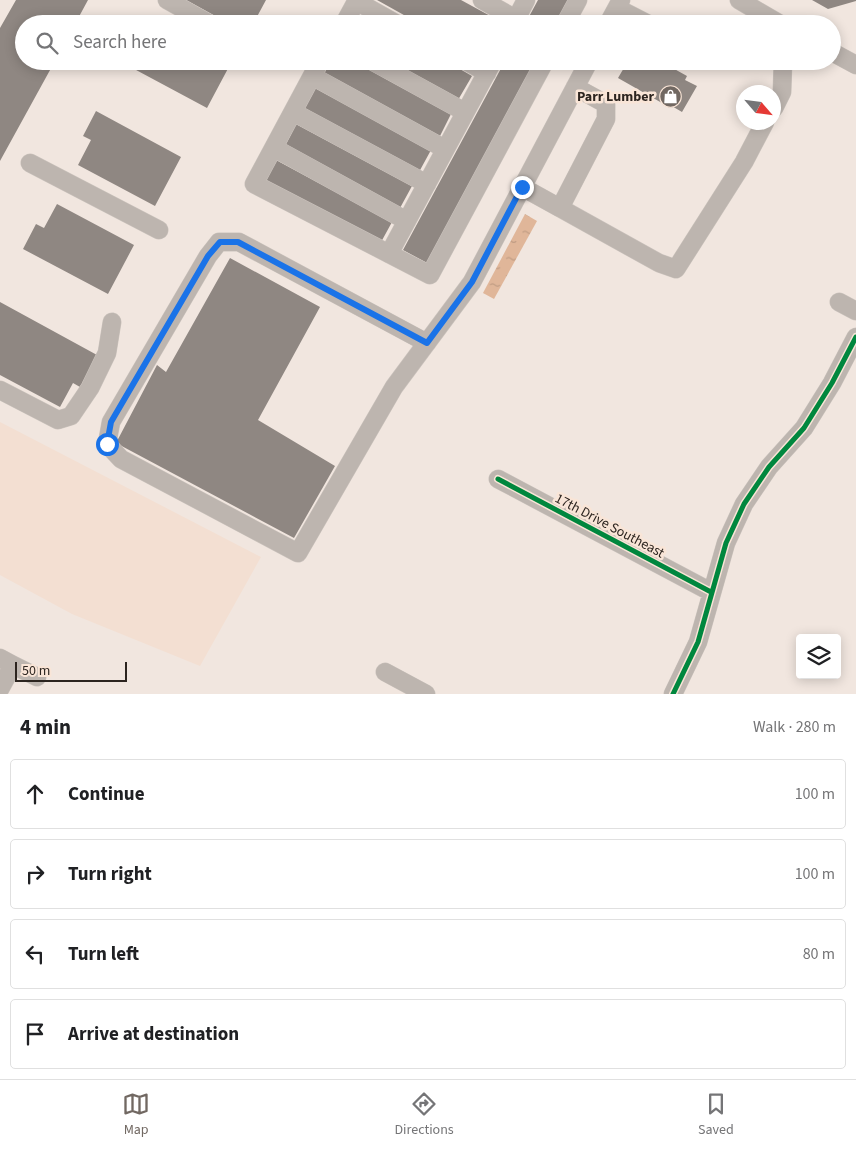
<!DOCTYPE html>
<meta charset="utf-8">
<style>
body{margin:0;font-family:"Source Sans 3",sans-serif;background:#f6f6f6;color:#202124}
.controls{position:absolute;right:15px;bottom:15px;display:grid;overflow:hidden;border-radius:5px;box-shadow:0 2px 12px #0003}
.controls button{width:45px;height:45px;display:grid;place-items:center;padding:0;border:0;border-bottom:1px solid #e0e0e0;background:#fff;color:#202124;font:25px sans-serif}
.compass{position:absolute;left:736px;top:85px;width:45px;height:45px;border-radius:50%;background:#fff;box-shadow:0 2px 12px #0003;rotate:118deg}
.scale{position:absolute;left:15px;bottom:12px;width:112px;box-sizing:border-box;padding-left:5px;border:2px solid #2c241f;border-top:0;font-size:14px;line-height:18px;white-space:nowrap;color:#2c241f;-webkit-text-stroke:4px #f9e5d7;paint-order:stroke}
.stop{position:absolute;width:15px;height:15px;margin:-11px;border:4px solid #1a73e8;border-radius:50%;background:#fff}
.stop.end{background:#1a73e8;border-color:#fff;box-shadow:0 1px 5px #0008}
.list{margin:0;padding:0;list-style:none}
h2{display:flex;justify-content:space-between;align-items:center;height:65px;margin:0;padding:0 20px;font-size:21px}
h2 small{font-size:16px;font-weight:400;color:#757577}
.list li{display:grid;grid-template-columns:32px 1fr auto;gap:15px;align-items:center;box-sizing:border-box;height:70px;margin:0 10px 10px;padding:0 10px;border:1px solid #e0e0e0;border-radius:5px}
.list b{display:block;font-size:19px;white-space:nowrap}
.list em{font-size:16px;font-style:normal;color:#757577}
.icon{flex:none;width:28px;height:28px;fill:none;stroke:currentColor;stroke-width:2;stroke-linecap:round;stroke-linejoin:round}
.map{position:relative;flex:none;width:856px;height:694px;overflow:hidden}
.search{position:absolute;background:#fff;box-shadow:0 2px 12px #0003;left:15px;right:15px;top:15px;height:55px;display:flex;align-items:center;gap:12px;box-sizing:border-box;padding:0 18px;border-radius:28px;color:#757577;font-size:19px}
.sheet{height:385px;background:#fff}
nav{display:flex;justify-content:space-around;align-items:center;box-sizing:border-box;height:70px;border-top:1px solid #e0e0e0;background:#fff;font-size:14px;color:#757577}
nav a{display:grid;justify-items:center;gap:2px}
nav .on{color:#716862}
.map>svg:first-child{display:block}
.built{fill:#f3dfd2}
.water{fill:url(#water-ripples)}
.building{fill:#8f8782}
.lines{fill:none;stroke-linecap:round;stroke-linejoin:round}
.minor-casing{stroke:#ccc4be;stroke-width:19}
.minor{stroke:#bdb5af;stroke-width:18}
.cycleway-casing{stroke:#f9e5d7;stroke-width:8}
.cycleway{stroke:#00873e;stroke-width:5}
.route{stroke:#1a73e8;stroke-width:6}
.labels{text-anchor:middle;stroke-width:5;stroke-linejoin:round;paint-order:stroke}
.poi-label{font-size:14px;font-weight:bold;fill:#2c241f;stroke:#f9e5d7;text-anchor:end}
.street-label{font-size:14px;fill:#2c241f;stroke:#f9e5d7}
</style>
<div class="map">
<svg width="856" height="694" viewBox="0 0 856 694">
<defs>
<pattern id="water-ripples" width="26" height="14" patternUnits="userSpaceOnUse" patternTransform="scale(1.25)"><rect width="26" height="14" fill="#e0b699"/><path d="M2 4q2-2 4 0t4 0M15 11q2-2 4 0t4 0" fill="none" stroke="#c09c83"/></pattern>
</defs>
<rect width="100%" height="100%" fill="#f1e6df"/>
<!-- built -->
<path class="built" d="M 0,422 L 261,557 L 200,666 L 72,614 L 0,575 Z"/>
<!-- water -->
<path class="water" d="M 525,214 L 537,221 L 494,299 L 483,293 Z"/>
<!-- building -->
<path class="building" d="M 16,0 L 88,0 L 75,24 L 24,24 L 24,61 L 55,61 L 0,161 L 0,28 Z
M 186,0 L 266,0 L 253,24 L 230,24 Z
M 377,0 L 461,0 L 505,24 L 420,24 Z
M 538,0 L 570,0 L 557,24 L 525,24 Z
M 812,0 L 856,0 L 856,1 L 828,9 Z
M 363,16 L 378,24 L 358,24 Z
M 124,61 L 232,61 L 207,108 L 123,63 Z
M 331,61 L 353,61 L 451,114 L 440,136 L 324,74 Z
M 388,61 L 446,61 L 472,76 L 458,100 Z
M 505,61 L 536,61 L 427,263 L 403,250 Z
M 628,61 L 660,61 L 687,76 L 685,80 L 697,86 L 682,112 L 670,105 L 669,107 L 618,78 Z
M 315,88 L 431,150 L 419,172 L 304,109 Z
M 96,111 L 181,157 L 155,206 L 78,165 L 91,140 L 83,136 Z
M 296,124 L 412,186 L 400,208 L 285,146 Z
M 276,160 L 392,222 L 380,244 L 265,181 Z
M 57,204 L 134,245 L 108,294 L 23,249 L 36,224 L 44,228 Z
M 230,258 L 320,307 L 258,420 L 335,466 L 294,538 L 116,443 L 157,365 L 166,372 Z
M 0,302 L 97,355 L 80,387 L 73,383 L 60,407 L 0,375 Z"/>
<g class="lines">
<defs>
<path id="minor" d="M 167,0 L 210,24
M 482,0 L 516,19 L 526,0
M 739,0 L 780,24
M 356,1 L 397,24
M 617,8 L 648,24
M 344,24 L 357,0
M 565,24 L 578,0
M 608,24 L 621,0
M 832,52 L 856,65
M 320,61 L 254,184 L 430,275 L 545,61
M 372,61 L 465,112
M 466,61 L 487,73
M 312,76 L 445,149
M 774,108 L 782,92 L 783,61
M 293,112 L 427,184
M 274,148 L 407,221
M 30,163 L 159,230
M 522,187 L 560,208 L 606,119 L 606,104 L 575,87
M 560,208 L 659,263 L 676,269 L 744,162 L 765,122
M 389,254 L 493,61
M 839,302 L 856,311
M 427,343 L 239,242 L 219,242 L 208,256 L 111,422 L 107,444 L 121,459 L 298,553 L 394,387 L 472,282 L 589,61
M 0,390 L 58,420 L 71,416 L 90,388 L 107,353 L 112,322
M 498,479 L 711,592
M 0,658 L 13,665 L 0,689
M 13,665 L 37,677
M 385,672 L 426,694
M 673,694 L 698,642 L 726,543 L 744,504 L 769,467 L 804,428 L 832,383 L 856,337"/>
</defs>
<!-- minor casing -->
<use href="#minor" class="minor-casing"/>
<!-- minor -->
<use href="#minor" class="minor"/>
<defs>
<path id="cycleway" d="M 498,479 L 711,592
M 673,694 L 698,642 L 726,543 L 744,504 L 769,467 L 804,428 L 832,383 L 856,337"/>
</defs>
<!-- cycleway casing -->
<use href="#cycleway" class="cycleway-casing"/>
<!-- cycleway -->
<use href="#cycleway" class="cycleway"/>
</g>
<g class="lines">
<!-- route -->
<path class="route" d="M 107,444 L 111,422 L 208,256 L 220,242 L 238,242 L 427,343 L 472,282 L 522,187"/>
</g>
<!-- icons -->
<defs>
<symbol id="shop-disc" viewBox="-11 -11 22 22"><circle r="9.5" fill="#716862" stroke="#f9e5d7"/><path d="M-5-2.5h2.3a2.7 3.5 0 0 1 5.4 0H5L5.5 6h-11ZM-1.5-2.5h3a1.5 2.3 0 0 0-3 0Z" fill="#fff"/></symbol>
</defs>
<g fill-rule="evenodd">
<use href="#shop-disc" x="658" y="84" width="25" height="25"/>
</g>
<g class="labels">
<!-- poi labels -->
<g class="poi-label">
<text x="654" y="101">Parr Lumber</text>
</g>
<!-- street labels -->
<g class="street-label">
<text transform="translate(610 525) rotate(28)" y="5">17th Drive Southeast</text>
</g>
</g>
</svg>
<div class="controls">
<button><svg class="icon" aria-label="layers" viewBox="0 0 24 24"><path d="M12 4l9 5-9 5-9-5zM3 14l9 5 9-5"/></svg></button>
</div>
<svg class="compass" viewBox="-18 -18 36 36"><path d="M0-13l5 13h-10z" fill="#e53935"/><path d="M0 13l5-13h-10z" fill="#757577"/></svg>
<div class="scale">50 m</div>
<div class="stop" style="left:107px;top:444px"></div>
<div class="stop end" style="left:522px;top:187px"></div>
<div class="search"><svg class="icon" aria-label="search" viewBox="0 0 24 24"><circle cx="10" cy="10" r="6"/><path d="M15 15l6 6"/></svg>Search here</div>
</div>
<section class="sheet">
<h2>4 min<small>Walk · 280 m</small></h2>
<ul class="list">
<li><svg class="icon" aria-label="ahead" viewBox="0 0 24 24"><path d="M12 20V5M6 11l6-6 6 6"/></svg><div><b>Continue</b></div><em>100 m</em></li>
<li><svg class="icon" aria-label="right" viewBox="0 0 24 24"><path d="M7 20v-9h11M14 6l5 5-5 5"/></svg><div><b>Turn right</b></div><em>100 m</em></li>
<li><svg class="icon" aria-label="left" viewBox="0 0 24 24"><path d="M17 20v-9H6M10 6l-5 5 5 5"/></svg><div><b>Turn left</b></div><em>80 m</em></li>
<li><svg class="icon" aria-label="arrive" viewBox="0 0 24 24"><path d="M6 21V4h12l-3 4 3 4H6"/></svg><div><b>Arrive at destination</b></div></li>
</ul>
</section>
<nav>
<a class="on"><svg class="icon" aria-label="map" viewBox="0 0 24 24"><path d="M3 6l6-2 6 2 6-2v14l-6 2-6-2-6 2zM9 4v14M15 6v14"/></svg>Map</a>
<a><svg class="icon" aria-label="directions" viewBox="0 0 24 24"><path d="M12 3l9 9-9 9-9-9zM9 14v-3h6M13 9l2 2-2 2"/></svg>Directions</a>
<a><svg class="icon" aria-label="saved" viewBox="0 0 24 24"><path d="M7 4h10v16l-5-4-5 4z"/></svg>Saved</a>
</nav>
